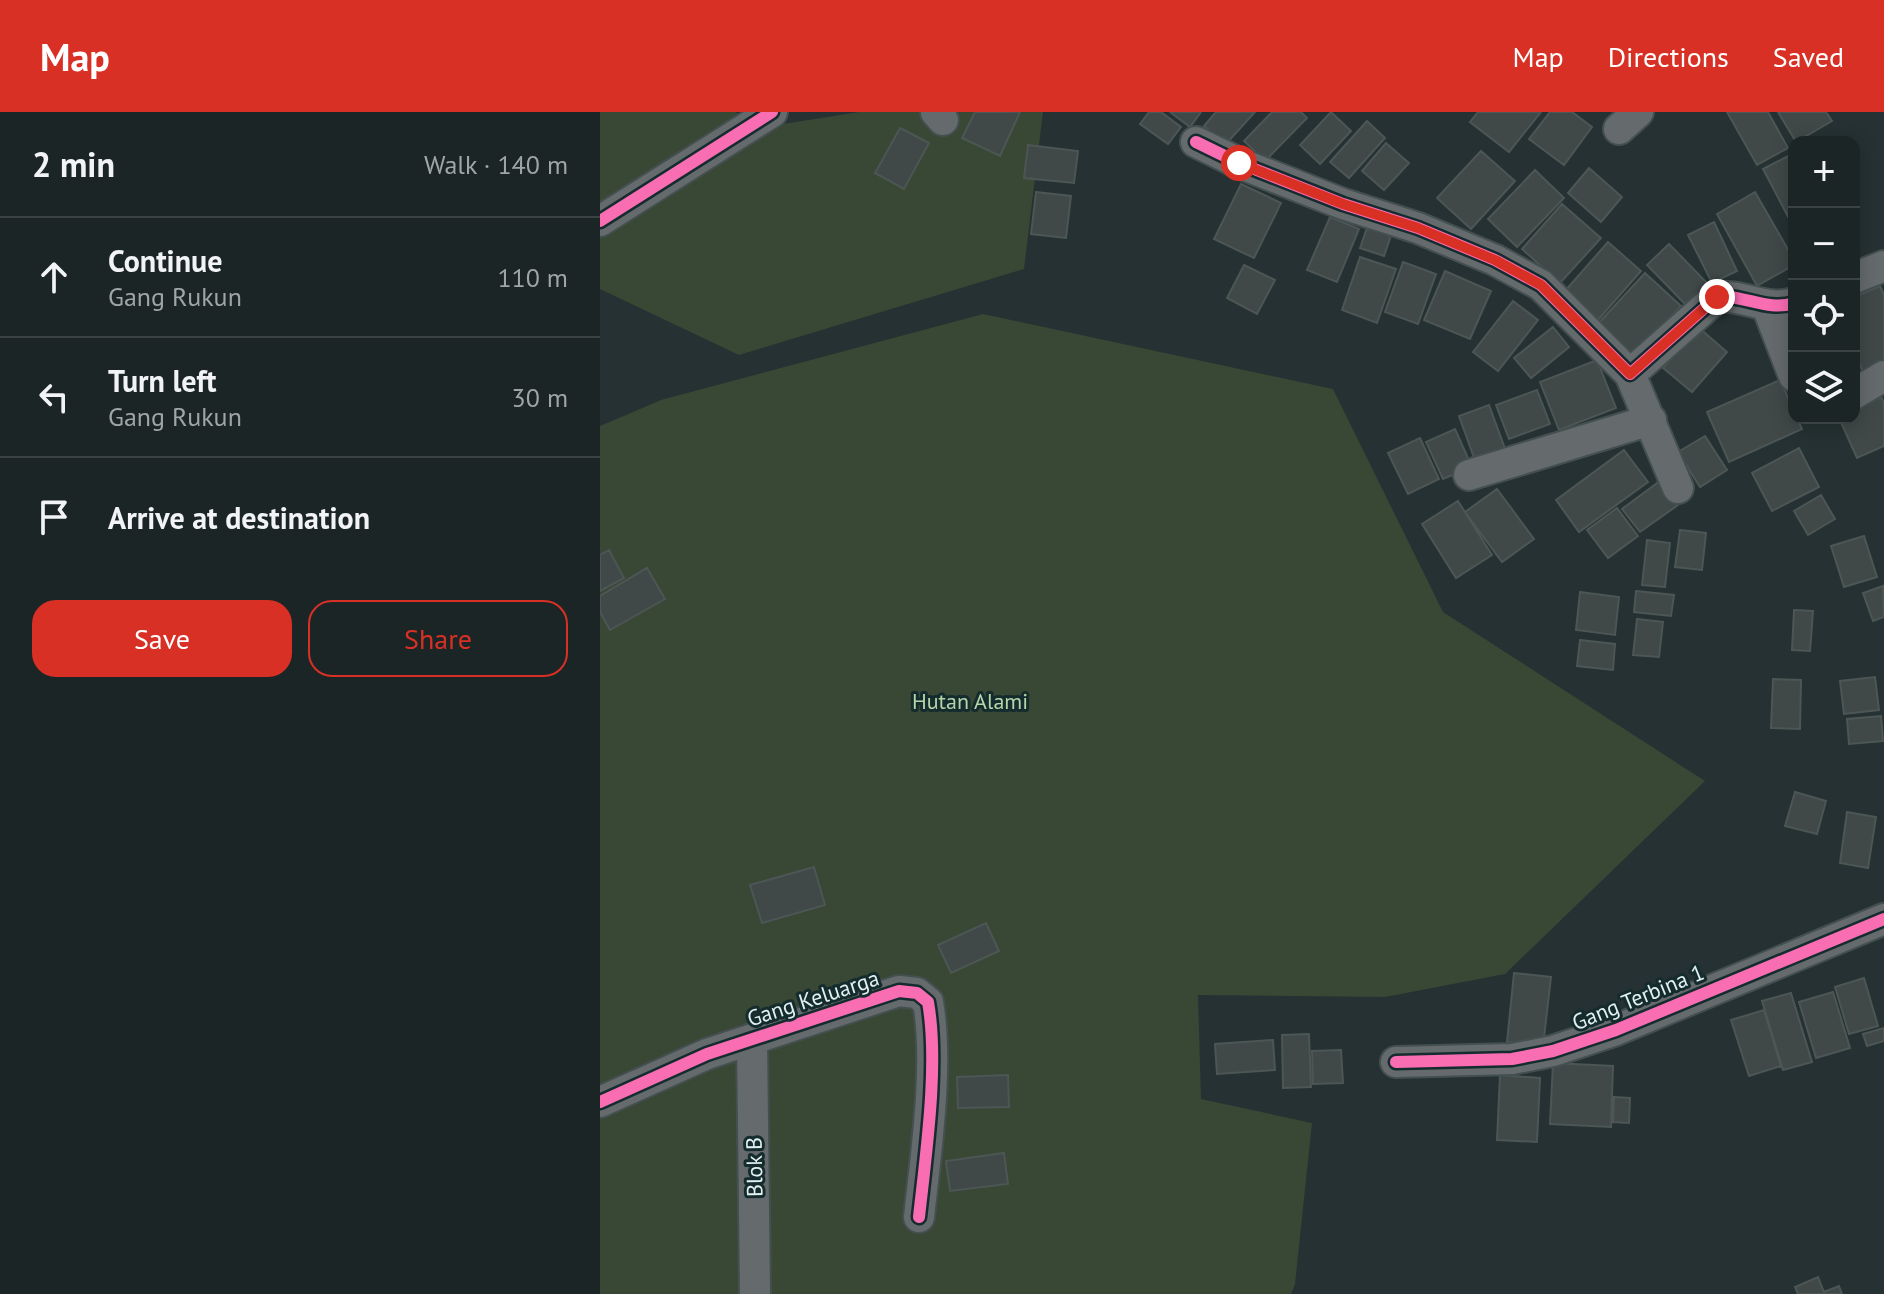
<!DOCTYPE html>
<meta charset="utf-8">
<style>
body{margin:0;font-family:"PT Sans",sans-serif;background:#252d2e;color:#f1f3f6}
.controls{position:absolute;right:24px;top:24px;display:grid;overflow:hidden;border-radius:16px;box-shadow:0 4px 20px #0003}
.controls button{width:72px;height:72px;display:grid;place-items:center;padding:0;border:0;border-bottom:2px solid #3a4243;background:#1c2526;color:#f1f3f6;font:40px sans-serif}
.stop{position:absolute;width:24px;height:24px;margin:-18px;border:6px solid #d93025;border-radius:50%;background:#fff}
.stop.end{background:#d93025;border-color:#fff;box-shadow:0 2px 8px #0008}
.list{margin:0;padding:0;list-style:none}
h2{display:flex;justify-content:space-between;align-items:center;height:104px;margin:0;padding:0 32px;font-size:34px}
h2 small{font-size:26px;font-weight:400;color:#a0a5a7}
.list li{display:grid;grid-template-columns:52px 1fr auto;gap:24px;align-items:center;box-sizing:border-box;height:120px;padding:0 32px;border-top:2px solid #3a4243}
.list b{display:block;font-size:30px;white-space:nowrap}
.list p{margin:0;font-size:26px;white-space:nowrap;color:#a0a5a7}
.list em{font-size:26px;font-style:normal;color:#a0a5a7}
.actions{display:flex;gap:16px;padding:24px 32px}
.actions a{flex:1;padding:18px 0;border:2px solid #d93025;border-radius:24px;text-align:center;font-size:28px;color:#d93025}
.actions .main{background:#d93025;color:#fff}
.icon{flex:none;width:44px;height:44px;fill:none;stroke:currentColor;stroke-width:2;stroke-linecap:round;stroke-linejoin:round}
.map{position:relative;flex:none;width:1284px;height:1182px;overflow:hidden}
header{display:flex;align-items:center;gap:48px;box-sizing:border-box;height:112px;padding:0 40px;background:#d93025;color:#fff}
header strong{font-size:38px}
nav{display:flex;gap:44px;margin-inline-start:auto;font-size:28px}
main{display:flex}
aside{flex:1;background:#1c2526}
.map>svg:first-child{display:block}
.green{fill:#394735}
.building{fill:#404948;stroke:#4c5655;stroke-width:2}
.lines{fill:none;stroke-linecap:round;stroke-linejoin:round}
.minor-casing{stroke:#444f50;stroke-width:34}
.minor{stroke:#656a6d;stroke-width:30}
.cycleway-casing{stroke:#152c2e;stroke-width:17}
.cycleway{stroke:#f96db3;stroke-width:12}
.route{stroke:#d93025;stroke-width:10}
.labels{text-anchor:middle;stroke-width:6;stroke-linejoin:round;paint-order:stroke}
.park-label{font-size:22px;fill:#b6d6a9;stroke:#152c2e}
.street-label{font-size:22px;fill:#e2f0f1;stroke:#152c2e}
</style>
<header>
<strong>Map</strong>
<nav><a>Map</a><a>Directions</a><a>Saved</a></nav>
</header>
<main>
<aside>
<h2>2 min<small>Walk · 140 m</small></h2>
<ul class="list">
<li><svg class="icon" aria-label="ahead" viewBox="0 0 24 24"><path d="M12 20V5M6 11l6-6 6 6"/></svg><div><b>Continue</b><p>Gang Rukun</p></div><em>110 m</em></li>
<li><svg class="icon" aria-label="left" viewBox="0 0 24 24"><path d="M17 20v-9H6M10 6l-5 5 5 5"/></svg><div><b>Turn left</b><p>Gang Rukun</p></div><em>30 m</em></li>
<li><svg class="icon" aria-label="arrive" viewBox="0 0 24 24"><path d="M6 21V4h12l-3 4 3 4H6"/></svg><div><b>Arrive at destination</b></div></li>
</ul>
<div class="actions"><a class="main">Save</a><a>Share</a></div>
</aside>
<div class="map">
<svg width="1284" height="1182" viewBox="0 0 1284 1182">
<rect width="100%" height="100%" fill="#253132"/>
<!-- green -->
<path class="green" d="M 0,0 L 136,0 L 151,17 L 259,0 L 443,0 L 424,157 L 139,243 L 0,177 Z
M 383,202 L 733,277 L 843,500 L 1105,669 L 905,862 L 785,885 L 598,883 L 601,987 L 712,1011 L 695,1172 L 691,1182 L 0,1182 L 0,314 L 61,288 Z"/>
<!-- building -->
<path class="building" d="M 375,0 L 420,0 L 400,44 L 362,26 Z
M 549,0 L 561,0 L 581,15 L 568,32 L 540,12 Z
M 570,0 L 601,0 L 590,15 Z
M 616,0 L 655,0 L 625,33 L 604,14 Z
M 672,0 L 701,0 L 707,6 L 665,49 L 644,29 Z
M 731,0 L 751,19 L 720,52 L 700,33 Z
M 878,0 L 941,0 L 909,40 L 870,10 Z
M 950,0 L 972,0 L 992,15 L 964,53 L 929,27 Z
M 1127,0 L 1168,0 L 1188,36 L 1157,53 Z
M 1178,0 L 1226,0 L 1232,9 L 1196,30 Z
M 767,9 L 785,26 L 749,66 L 730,50 Z
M 300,16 L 329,31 L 304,77 L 275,61 Z
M 786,31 L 809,51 L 784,78 L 762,59 Z
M 428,33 L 478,39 L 474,71 L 424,66 Z
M 881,39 L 915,69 L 871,117 L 837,86 Z
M 1194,41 L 1194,116 L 1163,57 Z
M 989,56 L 1022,85 L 1001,110 L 968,81 Z
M 935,58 L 964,86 L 917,135 L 888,107 Z
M 641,72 L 681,91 L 654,146 L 614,127 Z
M 436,80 L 471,84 L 466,126 L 431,122 Z
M 1155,80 L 1194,148 L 1194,153 L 1157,174 L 1117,102 Z
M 962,92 L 1001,126 L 960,171 L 922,137 Z
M 730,105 L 759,117 L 737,170 L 707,158 Z
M 770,107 L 794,115 L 784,144 L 760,136 Z
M 1114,110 L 1137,159 L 1112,171 L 1088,123 Z
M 1008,130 L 1041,159 L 998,208 L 965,179 Z
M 1069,132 L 1108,172 L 1086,193 L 1047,153 Z
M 760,145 L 796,157 L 777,211 L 742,198 Z
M 803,150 L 836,162 L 818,212 L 785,200 Z
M 644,153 L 675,168 L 657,202 L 627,186 Z
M 845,159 L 891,179 L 870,227 L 824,208 Z
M 1045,161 L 1081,194 L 1030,247 L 995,215 Z
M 1280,174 L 1284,183 L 1284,251 L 1263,260 L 1254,240 L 1254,185 Z
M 913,189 L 938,208 L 898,259 L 873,240 Z
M 953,215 L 969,235 L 931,266 L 914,246 Z
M 1098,215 L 1127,240 L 1092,280 L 1063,256 Z
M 997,248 L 1016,296 L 959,318 L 940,270 Z
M 1180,268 L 1194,299 L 1194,306 L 1197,306 L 1202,317 L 1129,350 L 1107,300 Z
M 937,278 L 950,312 L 909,327 L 896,293 Z
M 1281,285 L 1284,290 L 1284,334 L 1257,346 L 1239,306 L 1254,306 L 1254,297 Z
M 889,293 L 907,342 L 877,354 L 859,304 Z
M 855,317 L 872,355 L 843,367 L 826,330 Z
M 1105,324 L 1127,358 L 1100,375 L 1078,340 Z
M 820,326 L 839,367 L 808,382 L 788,341 Z
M 1199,336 L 1219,375 L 1172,399 L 1152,361 Z
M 1024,338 L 1048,370 L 979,420 L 956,388 Z
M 1060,369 L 1078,393 L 1040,420 L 1022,397 Z
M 897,377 L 934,427 L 902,450 L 865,400 Z
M 1221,383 L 1235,407 L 1208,423 L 1194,399 Z
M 858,389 L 892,443 L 856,466 L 822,412 Z
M 1017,396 L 1038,424 L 1008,446 L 987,418 Z
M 1080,418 L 1106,421 L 1102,458 L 1075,455 Z
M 1264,424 L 1277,465 L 1244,475 L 1231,434 Z
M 1047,428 L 1070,431 L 1065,475 L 1042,473 Z
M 9,438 L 24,466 L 0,479 L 0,443 Z
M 47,456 L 65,487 L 10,518 L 0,500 L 0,484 Z
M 1283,474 L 1284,505 L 1273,509 L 1263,481 Z
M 1036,479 L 1074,483 L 1071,504 L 1034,500 Z
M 980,480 L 1019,485 L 1015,523 L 976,518 Z
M 1194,498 L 1213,499 L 1210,539 L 1192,538 Z
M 1037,507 L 1063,510 L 1059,545 L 1033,543 Z
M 980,528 L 1015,532 L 1013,558 L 977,554 Z
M 1275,565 L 1279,598 L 1244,602 L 1240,569 Z
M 1173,567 L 1201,568 L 1200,617 L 1171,616 Z
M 1281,604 L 1283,629 L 1249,632 L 1247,607 Z
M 1195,680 L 1226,689 L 1217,722 L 1185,714 Z
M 1247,700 L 1276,705 L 1268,756 L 1240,751 Z
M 214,755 L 225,793 L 162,811 L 150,773 Z
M 386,811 L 399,839 L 351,861 L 338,833 Z
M 914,861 L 951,865 L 943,934 L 907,930 Z
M 1264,866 L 1278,914 L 1249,922 L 1235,875 Z
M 1233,880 L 1250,936 L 1216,946 L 1199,890 Z
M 1191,881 L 1212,950 L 1183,958 L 1162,889 Z
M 1164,898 L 1181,954 L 1149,964 L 1131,908 Z
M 1284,916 L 1284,929 L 1267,934 L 1263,922 Z
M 709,922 L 711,975 L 683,976 L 682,923 Z
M 673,928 L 675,958 L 617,962 L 615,932 Z
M 741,938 L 743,971 L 713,972 L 712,939 Z
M 953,951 L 1013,954 L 1011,1015 L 950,1012 Z
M 408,963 L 409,995 L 358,996 L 357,965 Z
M 900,963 L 940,966 L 937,1030 L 897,1028 Z
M 1014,985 L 1030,986 L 1029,1011 L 1013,1010 Z
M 404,1041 L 408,1072 L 350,1079 L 346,1049 Z
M 1218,1165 L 1224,1180 L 1239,1174 L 1242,1182 L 1198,1182 L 1195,1175 Z"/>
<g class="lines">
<defs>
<path id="minor" d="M 336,0 L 343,8
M 1019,17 L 1038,0
M 596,30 L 639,51 L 743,92 L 818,116 L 895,148 L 941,173 L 1030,262 L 1117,185 C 1144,182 1167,200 1194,191
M 0,109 L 172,0
M 1254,166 L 1284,154
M 1167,194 L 1194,264
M 1030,262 L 1078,376
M 1254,282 L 1284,264
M 869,363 L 1051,308
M 152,927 L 155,1182
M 796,950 L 912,947 L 953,939 L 1016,918 L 1284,807
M 0,990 L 107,942 L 299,879 L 317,881 L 328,890 C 339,952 326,1041 319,1105"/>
</defs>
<!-- minor casing -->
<use href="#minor" class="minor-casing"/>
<!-- minor -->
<use href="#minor" class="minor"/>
<defs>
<path id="cycleway" d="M 596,30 L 639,51 L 743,92 L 818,116 L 895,148 L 941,173 L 1030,262 L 1117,185 C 1144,182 1167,200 1194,191
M 0,109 L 172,0
M 796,950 L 912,947 L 953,939 L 1016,918 L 1284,807
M 0,990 L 107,942 L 299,879 L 317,881 L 328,890 C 339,952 326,1041 319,1105"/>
</defs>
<!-- cycleway casing -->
<use href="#cycleway" class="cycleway-casing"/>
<!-- cycleway -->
<use href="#cycleway" class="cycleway"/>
</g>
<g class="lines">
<!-- route -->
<path class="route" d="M 639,51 L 743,92 L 818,116 L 895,148 L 941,173 L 1030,262 L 1117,185"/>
</g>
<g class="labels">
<!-- park labels -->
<g class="park-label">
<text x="370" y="597">Hutan Alami</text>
</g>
<!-- street labels -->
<g class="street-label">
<text transform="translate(1038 885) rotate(-22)" y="8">Gang Terbina 1</text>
<text transform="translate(213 886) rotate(-18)" y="8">Gang Keluarga</text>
<text transform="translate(154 1055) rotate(-91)" y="8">Blok B</text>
</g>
</g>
</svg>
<div class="controls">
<button>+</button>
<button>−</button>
<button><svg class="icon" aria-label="locate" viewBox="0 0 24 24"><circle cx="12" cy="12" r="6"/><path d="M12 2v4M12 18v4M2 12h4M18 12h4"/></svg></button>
<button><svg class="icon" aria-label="layers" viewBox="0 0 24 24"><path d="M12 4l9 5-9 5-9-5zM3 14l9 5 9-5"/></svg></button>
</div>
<div class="stop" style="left:639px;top:51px"></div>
<div class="stop end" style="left:1117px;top:185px"></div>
</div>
</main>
